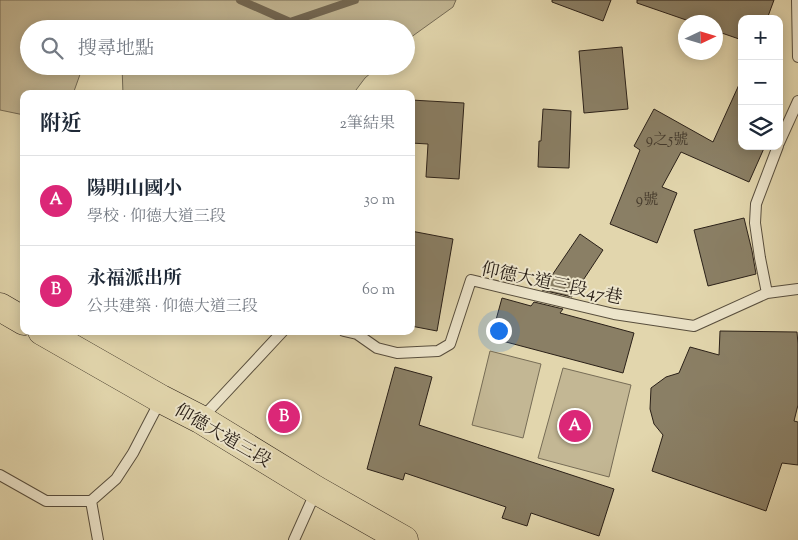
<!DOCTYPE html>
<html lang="zh-TW">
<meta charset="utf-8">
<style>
body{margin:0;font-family:"Sorts Mill Goudy","Noto Serif TC",serif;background:#f6f6f7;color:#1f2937}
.controls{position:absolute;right:15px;top:15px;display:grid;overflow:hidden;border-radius:10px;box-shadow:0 2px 12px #0003}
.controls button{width:45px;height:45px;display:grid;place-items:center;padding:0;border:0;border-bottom:1px solid #e0e1e3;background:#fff;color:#1f2937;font:25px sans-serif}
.compass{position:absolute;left:678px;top:15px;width:45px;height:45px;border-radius:50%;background:#fff;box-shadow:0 2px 12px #0003;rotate:86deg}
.you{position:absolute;left:498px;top:330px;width:18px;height:18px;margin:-12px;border:4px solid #fff;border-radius:50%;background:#1a73e8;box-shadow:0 0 0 8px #1a73e833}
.badge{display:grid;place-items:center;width:32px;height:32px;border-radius:50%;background:#db2777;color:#fff;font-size:16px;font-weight:700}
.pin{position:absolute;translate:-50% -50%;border:2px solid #fff;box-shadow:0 1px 5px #0006}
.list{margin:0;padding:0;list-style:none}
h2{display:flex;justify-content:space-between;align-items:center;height:65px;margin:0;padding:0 20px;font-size:21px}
h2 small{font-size:16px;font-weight:400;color:#747a83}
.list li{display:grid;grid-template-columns:32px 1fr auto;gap:15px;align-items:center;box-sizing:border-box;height:90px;padding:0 20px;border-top:1px solid #e0e1e3}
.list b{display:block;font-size:19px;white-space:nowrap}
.list p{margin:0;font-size:16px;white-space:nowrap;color:#747a83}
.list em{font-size:16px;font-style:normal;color:#747a83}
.icon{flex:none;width:28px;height:28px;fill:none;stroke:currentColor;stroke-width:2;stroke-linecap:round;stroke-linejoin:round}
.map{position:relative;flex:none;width:798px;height:540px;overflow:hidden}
.search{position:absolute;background:#fff;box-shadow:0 2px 12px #0003;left:20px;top:20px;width:395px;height:55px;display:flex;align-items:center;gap:12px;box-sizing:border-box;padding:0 18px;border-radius:28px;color:#747a83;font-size:19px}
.panel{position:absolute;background:#fff;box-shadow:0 2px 12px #0003;left:20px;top:90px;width:395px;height:245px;border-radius:10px}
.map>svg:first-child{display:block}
.green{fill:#c3b794;stroke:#766c56}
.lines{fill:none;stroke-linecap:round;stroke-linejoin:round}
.stream{stroke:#736853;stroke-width:8}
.building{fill:#8a7f65;stroke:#2a2018}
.lane-casing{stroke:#584e3d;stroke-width:12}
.primary-casing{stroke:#2a2018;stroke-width:29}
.lane{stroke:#ece4ca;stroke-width:10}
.primary{stroke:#e2d6ad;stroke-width:28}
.labels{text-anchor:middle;stroke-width:4;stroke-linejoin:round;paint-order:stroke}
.number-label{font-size:15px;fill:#42382b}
.street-label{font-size:18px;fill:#2a2018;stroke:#ece4ca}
</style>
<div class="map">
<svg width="798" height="540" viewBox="0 0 798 540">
<rect width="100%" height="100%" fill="#e2d6ad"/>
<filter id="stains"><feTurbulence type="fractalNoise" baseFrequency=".004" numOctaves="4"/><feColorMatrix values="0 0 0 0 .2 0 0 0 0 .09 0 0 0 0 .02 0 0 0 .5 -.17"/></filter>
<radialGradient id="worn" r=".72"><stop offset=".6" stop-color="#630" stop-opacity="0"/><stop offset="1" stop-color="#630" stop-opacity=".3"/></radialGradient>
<!-- green -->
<path class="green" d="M 0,0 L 456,0 L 453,7 L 414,35 L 406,42 L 406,29 L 29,29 L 29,66 L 83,66 L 73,94 L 24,94 L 24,115 L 0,110 Z
M 122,66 L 379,66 L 365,78 L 353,94 L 123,94 Z
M 490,351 L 541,364 L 523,438 L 472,425 Z
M 563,368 L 631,385 L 609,477 L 538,458 Z"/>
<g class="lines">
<!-- stream -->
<path class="stream" d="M 240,0 L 290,22 L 355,0"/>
</g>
<!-- building -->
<path class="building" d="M 552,0 L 611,0 L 603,21 L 552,2 Z
M 637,0 L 774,0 L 767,19 L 742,19 L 742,40 L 716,31 L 716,22 L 692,22 L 637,3 Z
M 622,47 L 628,109 L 584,113 L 579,51 Z
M 742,78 L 742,146 L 765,146 L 749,182 L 681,152 L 662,187 L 677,193 L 657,243 L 610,224 L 640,150 L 634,146 L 654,109 L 713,142 Z
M 411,100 L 464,103 L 459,179 L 426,177 L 428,144 L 411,143 Z
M 543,109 L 571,111 L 569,168 L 538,167 L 539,141 L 541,141 Z
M 744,218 L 752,251 L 756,274 L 708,286 L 694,230 Z
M 411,231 L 453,239 L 437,331 L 411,326 Z
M 580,234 L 603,250 L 572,297 L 542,290 Z
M 502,298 L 531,306 L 534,302 L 563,309 L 560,313 L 634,333 L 623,373 L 491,338 Z
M 720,331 L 797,332 L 798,344 L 798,405 L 794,421 L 798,422 L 798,465 L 782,463 L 766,511 L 652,471 L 663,435 L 654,424 L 650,409 L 651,388 L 666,377 L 679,373 L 690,347 L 719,355 Z
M 395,367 L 432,377 L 419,425 L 614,489 L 599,536 L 531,513 L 527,526 L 502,518 L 506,507 L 405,473 L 403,480 L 367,469 Z"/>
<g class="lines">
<defs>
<path id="lane" d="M 797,0 L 798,57
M 779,143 L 798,101
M 778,146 L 756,204 L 755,223 L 760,258 L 767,293 L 798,289
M 344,331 L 357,334 L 377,348 L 397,353 L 438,351 L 450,344 L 471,280 L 614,314 L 694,326 L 767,293
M 201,419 L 283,331
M 0,475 L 46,501 L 91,501
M 91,501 L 116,479 L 133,453 L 160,401
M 91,501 L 98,540
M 294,540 L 316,491"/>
<path id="primary" d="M 0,307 L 24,321
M 42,331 L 161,399 L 200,419 L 316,490 L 404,540"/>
</defs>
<!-- lane casing -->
<use href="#lane" class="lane-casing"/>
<!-- primary casing -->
<use href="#primary" class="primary-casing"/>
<!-- lane -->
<use href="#lane" class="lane"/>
<!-- primary -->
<use href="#primary" class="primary"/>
</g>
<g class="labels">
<!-- number labels -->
<g class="number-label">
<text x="667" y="144">9之5號</text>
<text x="647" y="204">9號</text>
</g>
<!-- street labels -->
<g class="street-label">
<text transform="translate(552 283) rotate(12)" y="6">仰德大道三段47巷</text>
<text transform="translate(223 435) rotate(30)" y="6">仰德大道三段</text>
</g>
</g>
<rect width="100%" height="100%" filter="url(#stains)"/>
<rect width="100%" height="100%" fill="url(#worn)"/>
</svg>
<div class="controls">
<button>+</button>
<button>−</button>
<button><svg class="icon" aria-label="layers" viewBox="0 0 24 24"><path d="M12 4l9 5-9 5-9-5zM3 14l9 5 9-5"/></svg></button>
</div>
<svg class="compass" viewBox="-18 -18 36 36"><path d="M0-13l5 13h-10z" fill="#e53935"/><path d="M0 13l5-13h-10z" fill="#747a83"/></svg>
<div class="you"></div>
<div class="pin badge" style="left:575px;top:426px">A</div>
<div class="pin badge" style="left:284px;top:417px">B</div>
<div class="search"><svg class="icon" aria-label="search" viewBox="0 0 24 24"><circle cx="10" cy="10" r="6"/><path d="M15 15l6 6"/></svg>搜尋地點</div>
<section class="panel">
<h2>附近<small>2筆結果</small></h2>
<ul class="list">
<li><span class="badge">A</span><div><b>陽明山國小</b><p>學校 · 仰德大道三段</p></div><em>30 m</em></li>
<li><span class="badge">B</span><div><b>永福派出所</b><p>公共建築 · 仰德大道三段</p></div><em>60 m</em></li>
</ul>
</section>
</div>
